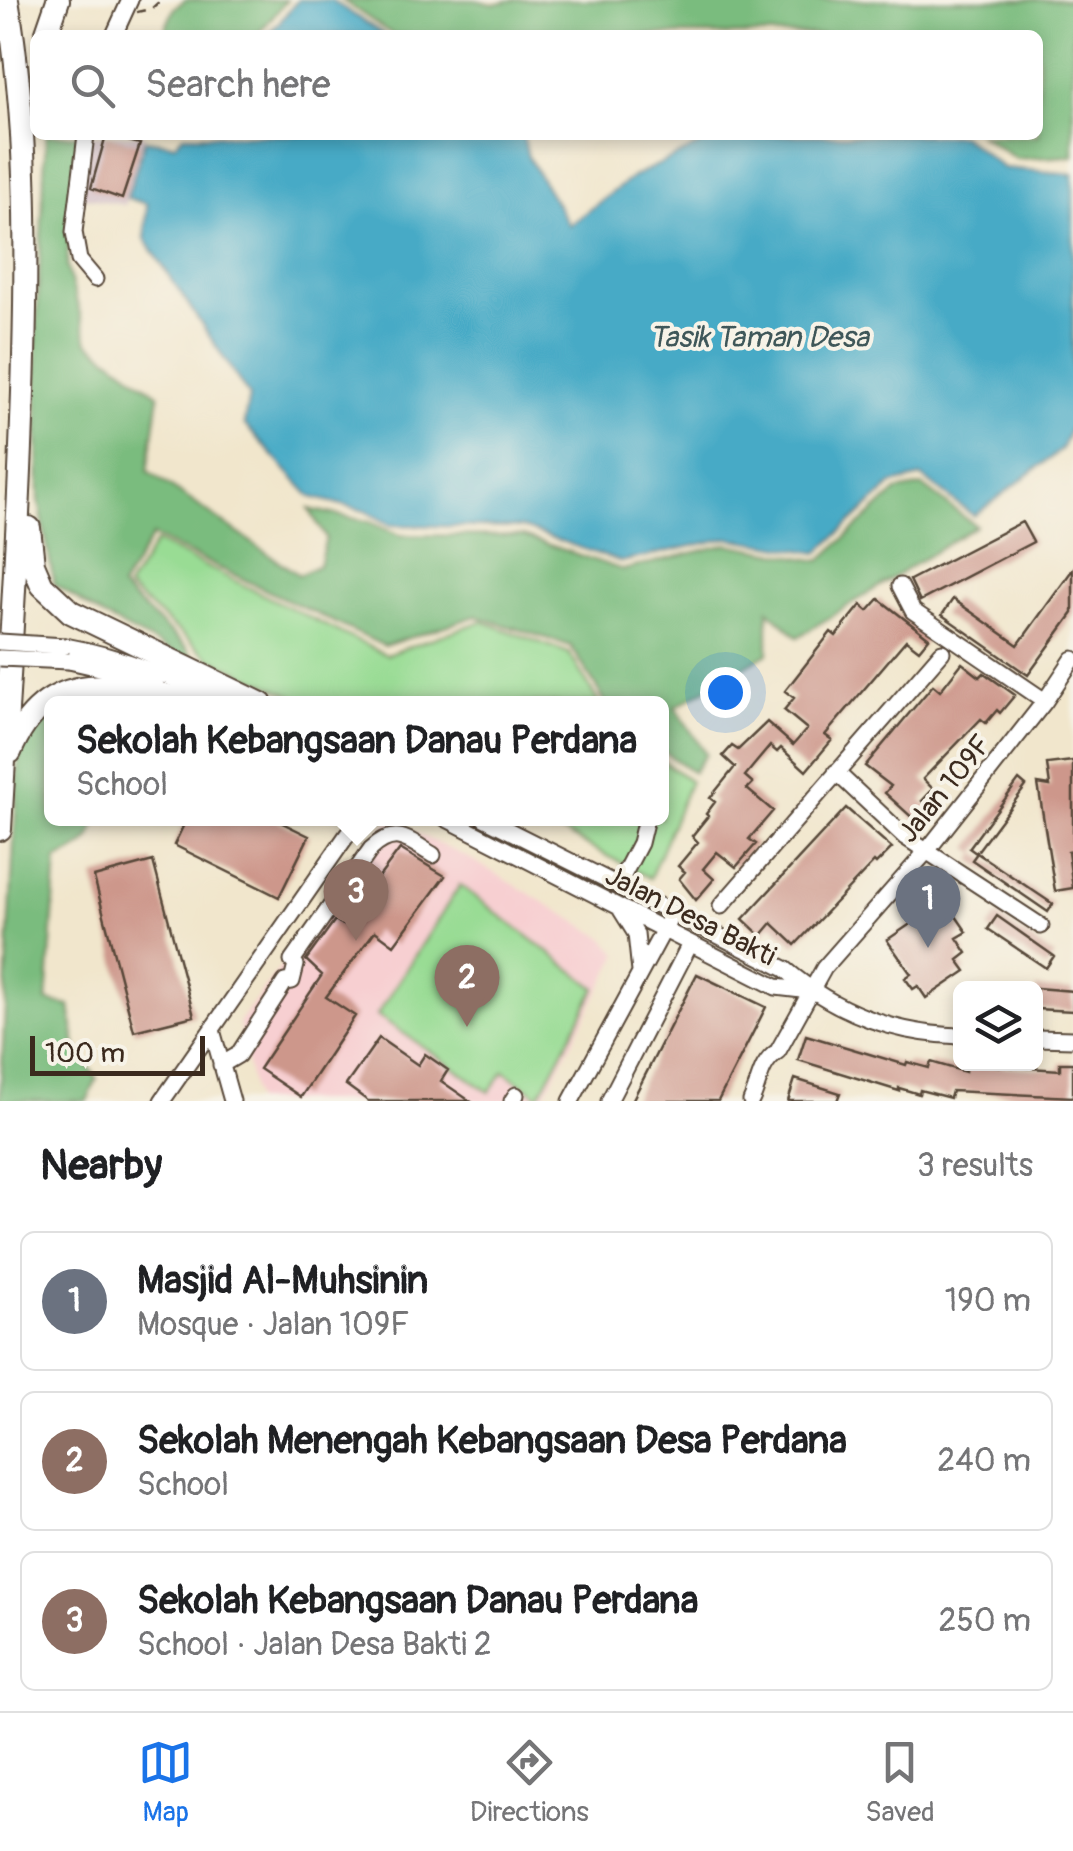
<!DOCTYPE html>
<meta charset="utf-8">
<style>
body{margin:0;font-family:Pangolin,sans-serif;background:#f2f2f2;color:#202124}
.controls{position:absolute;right:30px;bottom:30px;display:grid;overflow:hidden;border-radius:15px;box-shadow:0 5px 15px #0003}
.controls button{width:90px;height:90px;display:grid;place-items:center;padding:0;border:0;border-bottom:2px solid #e0e0e0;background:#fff;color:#202124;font:50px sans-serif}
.scale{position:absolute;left:30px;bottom:25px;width:175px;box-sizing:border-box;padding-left:10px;border:5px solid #3b2a1e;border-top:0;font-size:28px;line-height:35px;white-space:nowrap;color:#3b2a1e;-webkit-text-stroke:8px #f7f3e8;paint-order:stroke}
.you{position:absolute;left:725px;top:692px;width:35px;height:35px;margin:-25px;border:8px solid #fff;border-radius:50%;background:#1a73e8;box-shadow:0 0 0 15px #1a73e833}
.badge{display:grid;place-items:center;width:65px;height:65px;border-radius:50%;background:#1a73e8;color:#fff;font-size:32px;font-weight:700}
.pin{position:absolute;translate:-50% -82px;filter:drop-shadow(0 2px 5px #0008)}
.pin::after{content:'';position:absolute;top:52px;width:35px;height:30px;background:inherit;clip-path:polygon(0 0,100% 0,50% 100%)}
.popup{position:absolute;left:44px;top:696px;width:625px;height:130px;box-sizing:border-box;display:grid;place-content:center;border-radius:15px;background:#fff;filter:drop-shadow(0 2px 8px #0005);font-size:32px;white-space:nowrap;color:#757577}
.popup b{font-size:38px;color:#202124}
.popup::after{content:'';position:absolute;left:50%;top:100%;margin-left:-20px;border:20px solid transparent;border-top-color:#fff}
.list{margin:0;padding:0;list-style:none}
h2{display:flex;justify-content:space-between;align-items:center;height:130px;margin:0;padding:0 40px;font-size:42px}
h2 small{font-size:32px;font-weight:400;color:#757577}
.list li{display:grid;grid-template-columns:65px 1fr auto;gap:30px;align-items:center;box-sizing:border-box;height:140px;margin:0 20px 20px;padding:0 20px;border:2px solid #e0e0e0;border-radius:15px}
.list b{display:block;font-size:38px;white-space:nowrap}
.list p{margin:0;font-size:32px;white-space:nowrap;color:#757577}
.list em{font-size:32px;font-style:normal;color:#757577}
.icon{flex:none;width:55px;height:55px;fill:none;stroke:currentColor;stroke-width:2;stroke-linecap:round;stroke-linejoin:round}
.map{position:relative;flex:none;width:1073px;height:1101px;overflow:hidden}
.search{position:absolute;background:#fff;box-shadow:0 5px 15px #0003;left:30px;right:30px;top:30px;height:110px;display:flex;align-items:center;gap:25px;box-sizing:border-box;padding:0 35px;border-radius:15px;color:#757577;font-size:38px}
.sheet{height:610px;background:#fff}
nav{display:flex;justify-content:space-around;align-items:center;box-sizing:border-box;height:140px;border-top:2px solid #e0e0e0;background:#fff;font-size:28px;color:#757577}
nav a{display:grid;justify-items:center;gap:5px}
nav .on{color:#1a73e8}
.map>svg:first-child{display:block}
.built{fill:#f7cfd1}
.industrial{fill:#d2bdc6}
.green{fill:#99dc94;stroke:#6a8359;stroke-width:2.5}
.forest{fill:#7abc7e;stroke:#5a734e;stroke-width:2.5}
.water{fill:#47aac6;stroke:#416a72;stroke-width:2.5}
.building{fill:#cd978b}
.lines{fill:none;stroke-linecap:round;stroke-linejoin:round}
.minor-casing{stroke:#564638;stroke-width:19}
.highway-casing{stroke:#564638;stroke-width:26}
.path{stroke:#564638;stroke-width:2.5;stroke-dasharray:8 8;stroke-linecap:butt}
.minor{stroke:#fff;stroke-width:15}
.highway{stroke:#fff;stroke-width:22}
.minor-bridge-casing{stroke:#564638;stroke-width:19;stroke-linecap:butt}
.minor-bridge{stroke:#fff;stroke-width:15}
.labels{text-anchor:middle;stroke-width:8;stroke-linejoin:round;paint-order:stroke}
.street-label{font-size:28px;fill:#3b2a1e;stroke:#f7f3e8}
.water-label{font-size:30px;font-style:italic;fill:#3f5759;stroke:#f7f3e8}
</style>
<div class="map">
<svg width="1073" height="1101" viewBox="0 0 1073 1101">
<rect width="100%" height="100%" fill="#f7f3e8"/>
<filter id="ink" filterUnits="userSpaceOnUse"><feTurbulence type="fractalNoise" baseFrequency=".01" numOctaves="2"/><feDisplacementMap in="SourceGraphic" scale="20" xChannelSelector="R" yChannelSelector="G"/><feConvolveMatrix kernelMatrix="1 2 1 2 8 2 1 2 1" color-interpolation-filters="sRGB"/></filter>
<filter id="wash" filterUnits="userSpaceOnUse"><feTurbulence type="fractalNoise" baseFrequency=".0048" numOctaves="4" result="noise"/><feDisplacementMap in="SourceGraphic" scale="40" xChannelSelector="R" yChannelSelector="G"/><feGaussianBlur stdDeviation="2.25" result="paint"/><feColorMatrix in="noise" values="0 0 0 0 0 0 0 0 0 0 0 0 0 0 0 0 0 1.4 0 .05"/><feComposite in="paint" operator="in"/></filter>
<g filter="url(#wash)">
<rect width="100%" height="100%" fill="#f1e6cc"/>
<!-- built -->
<path class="built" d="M 389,820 L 469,858 L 603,937 L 619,954 L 541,1101 L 255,1101 L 239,1023 Z"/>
<!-- industrial -->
<path class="industrial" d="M 84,135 L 145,135 L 125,205 L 74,195 Z"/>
<!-- green -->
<path class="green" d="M 156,542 L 386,655 L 482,621 L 569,653 L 599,703 L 309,703 L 211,659 L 127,588 Z
M 661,760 L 690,781 L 650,878 L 537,819 L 661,818 Z
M 460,885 L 596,988 L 539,1096 L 504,1071 L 489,1092 L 377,1015 Z"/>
<!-- forest -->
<path class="forest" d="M 186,0 L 287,0 L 257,35 L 163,35 L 174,8 Z
M 342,0 L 475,0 L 493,4 L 513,0 L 1073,0 L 1073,156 L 1016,159 L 980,135 L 1038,135 L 1038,35 L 393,35 Z
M 46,135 L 82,135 L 72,191 L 67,267 L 88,342 L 159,395 L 148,471 L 299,575 L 319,565 L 326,538 L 309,509 L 370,522 L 400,535 L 523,536 L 623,570 L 728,544 L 820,561 L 897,491 L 923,486 L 976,526 L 798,637 L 768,610 L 768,653 L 675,707 L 706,754 L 693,772 L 661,750 L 661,704 L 606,703 L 571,646 L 476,616 L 384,646 L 152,536 L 121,588 L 186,647 L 198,665 L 102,616 L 54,584 L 39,501 L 36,338 Z
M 51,713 L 51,818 L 94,819 C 97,843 76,850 57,860 L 47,1001 L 70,1006 L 76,1047 L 97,1079 L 87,1101 L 0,1101 L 19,750 L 42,719 Z"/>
<!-- water -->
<path class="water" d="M 298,0 L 331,0 L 385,35 L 268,35 Z
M 183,135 L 523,135 L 528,157 L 569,225 L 634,176 L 721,135 L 961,135 L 1003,168 L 1073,174 L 1073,422 L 1061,450 L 974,516 L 922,477 L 893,484 L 818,553 L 728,538 L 621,562 L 523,528 L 391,525 L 365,511 L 311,497 L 244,424 L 249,396 L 145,239 L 147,204 L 127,198 L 145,140 L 175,144 Z"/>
<g id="blocks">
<!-- building -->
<path class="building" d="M 106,135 L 140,144 L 122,199 L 91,188 Z
M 1022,522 L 1033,542 L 920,601 L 910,580 Z
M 1073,569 L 1073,613 L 1028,675 L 942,615 L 953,599 L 1018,645 Z
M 879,599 L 929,638 L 919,650 L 906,640 L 825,735 L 832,740 L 806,771 L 781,748 L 777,752 L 770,746 L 754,765 L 745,776 L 753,783 L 747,789 L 773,811 L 749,839 L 756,844 L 736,867 L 717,852 L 703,869 L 714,879 L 696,900 L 679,879 L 685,872 L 678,866 L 698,842 L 692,836 L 708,816 L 706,814 L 715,802 L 710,798 L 735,767 L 723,756 L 732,746 L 738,750 L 767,722 L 793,745 L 807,729 L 784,710 L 794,698 L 785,691 L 831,632 L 836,636 L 861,605 L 868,611 Z
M 962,663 L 980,677 L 984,673 L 1015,695 L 1000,713 L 997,710 L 986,723 L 981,719 L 923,779 L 933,789 L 922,801 L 930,808 L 917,822 L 885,793 L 891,786 L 865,766 L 933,685 L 940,691 Z
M 1073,761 L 1073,851 L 1068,852 L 1073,888 L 1055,891 L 1038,784 L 1050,786 L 1047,764 Z
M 1019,780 L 1026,786 L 976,853 L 969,848 Z
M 846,808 L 892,848 L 876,864 L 874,862 L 795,945 L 772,923 L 761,936 L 743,919 Z
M 187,818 L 272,818 L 309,836 L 279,897 L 174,845 Z
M 400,849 L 445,876 L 394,945 L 375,931 L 326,997 L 355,1016 L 301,1097 L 259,1069 L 322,975 L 306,960 L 335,920 L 343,925 Z
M 977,853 L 1053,904 L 1048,912 L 972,860 Z
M 153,861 L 194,1016 L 134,1031 L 94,877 Z
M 940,893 L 967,932 L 957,938 L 967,953 L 958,960 L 966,971 L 926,998 L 918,986 L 913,989 L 905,978 L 911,974 L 887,940 L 912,923 L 907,915 Z
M 997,916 L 1054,956 L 1046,968 L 988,929 Z
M 697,974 L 766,1007 L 718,1101 L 632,1101 Z
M 1036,988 L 1073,991 L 1073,1011 L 1036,1009 Z
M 806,1035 L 906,1065 L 907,1062 L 929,1068 L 931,1062 L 965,1072 L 966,1064 L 1060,1070 L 1060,1063 L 1073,1063 L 1073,1097 L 952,1091 L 950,1098 L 920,1090 L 919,1094 L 899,1088 L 899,1091 L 798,1060 Z
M 379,1038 L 418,1065 L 425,1054 L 448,1070 L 441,1081 L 470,1101 L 368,1101 L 346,1085 Z
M 795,1079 L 840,1093 L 837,1101 L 788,1101 Z"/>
</g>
</g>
<g filter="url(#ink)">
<use href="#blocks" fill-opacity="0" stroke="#564638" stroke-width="2.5"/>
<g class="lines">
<defs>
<path id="minor" d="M 114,35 L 130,0
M 86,135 L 74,232 L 79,260 L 95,279
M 900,586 L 913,611 L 1045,701
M 65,646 C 125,657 176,679 232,704
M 69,661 L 126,674 L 156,686
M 836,772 L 905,837 L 1041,926
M 445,818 L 776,987 L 810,991
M 484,818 L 785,969 C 835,1012 894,1034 960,1036
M 618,885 L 640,843 L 646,818
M 721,906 L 942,652
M 621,910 L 636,934 L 640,972
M 212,1030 L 232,1101
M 1036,1038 L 1073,1039
M 221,1065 L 238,1055 L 285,982 L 292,981 L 296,965 L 292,961 L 371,849 C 396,826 408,840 433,855
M 162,1101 L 359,818
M 512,1101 L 516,1095
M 571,1101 L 668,922
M 609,1101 L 690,944
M 751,1101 C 760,1083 759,1064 778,1051 L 824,968 L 926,852 L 1045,701 L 1073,659"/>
<path id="highway" d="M 46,35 L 58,0
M 29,528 L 33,564 L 42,585 L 71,612 L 261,704
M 10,752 C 46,664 123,683 195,703
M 0,829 C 9,671 20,514 24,357 C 27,237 27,119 7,0"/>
</defs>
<!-- minor casing -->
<use href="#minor" class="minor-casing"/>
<!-- highway casing -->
<use href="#highway" class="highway-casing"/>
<!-- path -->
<path class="path" d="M 137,12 L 151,9 L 161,0"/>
<!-- minor -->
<use href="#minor" class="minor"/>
<!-- highway -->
<use href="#highway" class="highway"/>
<defs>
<path id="minor-bridge" d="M 0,642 L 65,646
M 0,658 L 69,661"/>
</defs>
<!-- minor-bridge casing -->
<use href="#minor-bridge" class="minor-bridge-casing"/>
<!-- minor-bridge -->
<use href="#minor-bridge" class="minor-bridge"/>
</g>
</g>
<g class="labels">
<!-- street labels -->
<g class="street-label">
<text transform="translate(944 788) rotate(-51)" y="10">Jalan 109F</text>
<text transform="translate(691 915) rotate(27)" y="10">Jalan Desa Bakti</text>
</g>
<!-- water labels -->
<g class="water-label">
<text x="759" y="347">Tasik Taman Desa</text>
</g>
</g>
</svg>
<div class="controls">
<button><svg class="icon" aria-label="layers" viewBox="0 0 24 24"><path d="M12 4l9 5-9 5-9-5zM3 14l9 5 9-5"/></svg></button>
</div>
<div class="scale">100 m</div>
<div class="you"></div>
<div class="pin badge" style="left:928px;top:948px;background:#6b7280">1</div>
<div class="pin badge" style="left:467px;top:1027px;background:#8d6e63">2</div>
<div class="pin badge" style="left:356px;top:941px;background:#8d6e63">3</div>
<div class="popup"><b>Sekolah Kebangsaan Danau Perdana</b>School</div>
<div class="search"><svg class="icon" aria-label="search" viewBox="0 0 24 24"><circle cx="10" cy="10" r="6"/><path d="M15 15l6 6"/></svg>Search here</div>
</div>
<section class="sheet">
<h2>Nearby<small>3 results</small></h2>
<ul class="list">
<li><span class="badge" style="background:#6b7280">1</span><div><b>Masjid Al-Muhsinin</b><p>Mosque · Jalan 109F</p></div><em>190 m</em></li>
<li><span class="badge" style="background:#8d6e63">2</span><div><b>Sekolah Menengah Kebangsaan Desa Perdana</b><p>School</p></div><em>240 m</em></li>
<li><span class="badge" style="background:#8d6e63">3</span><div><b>Sekolah Kebangsaan Danau Perdana</b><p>School · Jalan Desa Bakti 2</p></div><em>250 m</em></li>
</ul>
</section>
<nav>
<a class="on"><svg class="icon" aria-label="map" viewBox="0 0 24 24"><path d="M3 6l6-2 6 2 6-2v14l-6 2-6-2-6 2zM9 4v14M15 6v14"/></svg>Map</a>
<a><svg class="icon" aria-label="directions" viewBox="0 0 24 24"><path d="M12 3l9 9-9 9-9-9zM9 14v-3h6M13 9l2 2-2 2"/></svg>Directions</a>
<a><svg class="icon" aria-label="saved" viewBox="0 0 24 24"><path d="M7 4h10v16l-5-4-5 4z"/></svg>Saved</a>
</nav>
